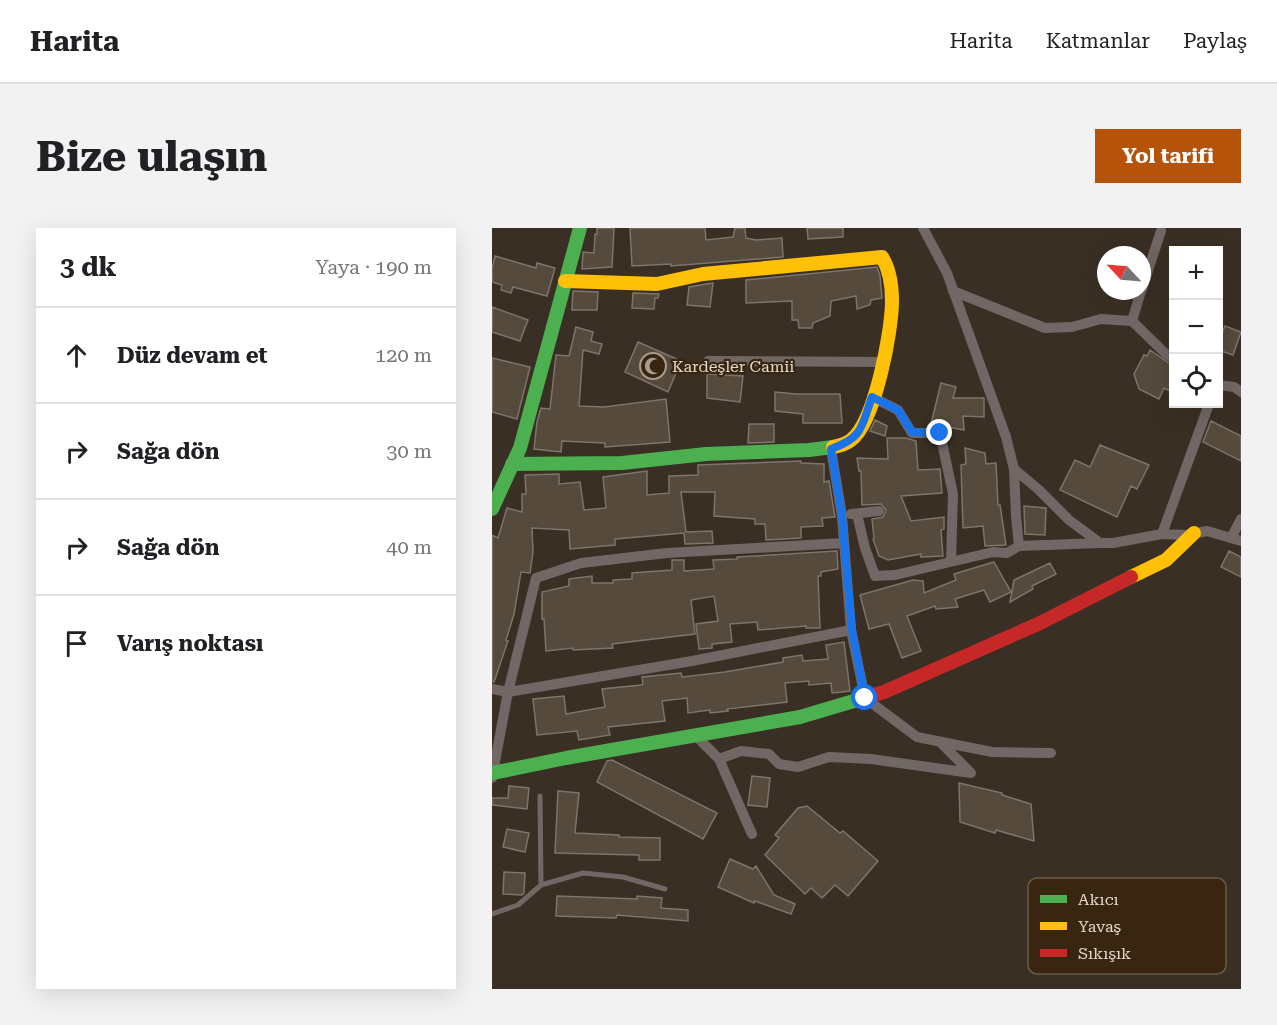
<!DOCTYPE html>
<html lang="tr">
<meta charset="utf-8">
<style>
body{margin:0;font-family:"Roboto Serif",serif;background:#f2f2f2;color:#202124}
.controls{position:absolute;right:18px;top:18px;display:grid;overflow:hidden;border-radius:0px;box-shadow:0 6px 24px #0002}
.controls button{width:54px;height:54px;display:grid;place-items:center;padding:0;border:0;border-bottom:2px solid #e0e0e0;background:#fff;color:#202124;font:30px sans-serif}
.compass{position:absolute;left:605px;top:18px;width:54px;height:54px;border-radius:50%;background:#fff;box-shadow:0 6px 24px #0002;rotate:296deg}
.stop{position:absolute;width:18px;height:18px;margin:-14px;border:4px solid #1a73e8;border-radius:50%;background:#fff}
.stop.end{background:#1a73e8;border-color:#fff;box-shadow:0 2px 6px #0008}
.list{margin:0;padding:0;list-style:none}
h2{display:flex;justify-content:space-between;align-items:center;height:78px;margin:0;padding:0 24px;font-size:26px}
h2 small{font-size:20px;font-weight:400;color:#757577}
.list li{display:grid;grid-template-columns:39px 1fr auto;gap:18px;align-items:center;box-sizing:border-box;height:96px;padding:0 24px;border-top:2px solid #e0e0e0}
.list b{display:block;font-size:22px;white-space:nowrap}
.list em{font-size:20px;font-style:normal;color:#757577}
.icon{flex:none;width:33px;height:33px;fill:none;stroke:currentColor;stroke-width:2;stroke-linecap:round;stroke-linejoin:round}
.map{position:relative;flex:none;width:749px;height:761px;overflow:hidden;border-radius:0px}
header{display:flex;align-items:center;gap:36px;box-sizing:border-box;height:84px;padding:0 30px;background:#fff;border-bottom:2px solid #e0e0e0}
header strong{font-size:28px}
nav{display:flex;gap:33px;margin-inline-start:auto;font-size:21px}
.intro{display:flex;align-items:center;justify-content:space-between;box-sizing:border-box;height:144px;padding:0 36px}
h1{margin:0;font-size:42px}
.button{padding:15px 27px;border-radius:0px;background:#b45309;color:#fff;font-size:21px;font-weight:700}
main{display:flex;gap:36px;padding:0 36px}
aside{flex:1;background:#fff;border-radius:0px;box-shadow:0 6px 24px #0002}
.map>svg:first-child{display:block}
.building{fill:#564a3d;stroke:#7e746b;stroke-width:1.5}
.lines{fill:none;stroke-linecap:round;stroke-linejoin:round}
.lane{stroke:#716865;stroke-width:5}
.street{stroke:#716865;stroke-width:10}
.fast{stroke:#4caf50;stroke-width:14}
.slow{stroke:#ffc107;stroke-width:14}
.jam{stroke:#c62828;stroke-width:14}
.route{stroke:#1a73e8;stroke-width:8}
.labels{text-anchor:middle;stroke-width:4.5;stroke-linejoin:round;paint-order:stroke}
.poi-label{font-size:16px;fill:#e2d6c9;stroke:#392611;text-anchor:start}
.key{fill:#392611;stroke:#6c5b48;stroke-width:1.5}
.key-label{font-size:16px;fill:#e2d6c9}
</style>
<header>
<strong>Harita</strong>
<nav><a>Harita</a><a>Katmanlar</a><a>Paylaş</a></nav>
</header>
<div class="intro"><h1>Bize ulaşın</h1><a class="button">Yol tarifi</a></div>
<main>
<aside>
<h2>3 dk<small>Yaya · 190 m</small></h2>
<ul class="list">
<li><svg class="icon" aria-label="ahead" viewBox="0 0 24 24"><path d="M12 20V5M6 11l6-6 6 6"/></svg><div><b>Düz devam et</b></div><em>120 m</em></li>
<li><svg class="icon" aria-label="right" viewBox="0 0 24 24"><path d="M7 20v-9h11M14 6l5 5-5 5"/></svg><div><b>Sağa dön</b></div><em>30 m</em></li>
<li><svg class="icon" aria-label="right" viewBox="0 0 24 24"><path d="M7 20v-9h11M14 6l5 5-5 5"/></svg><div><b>Sağa dön</b></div><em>40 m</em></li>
<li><svg class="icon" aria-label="arrive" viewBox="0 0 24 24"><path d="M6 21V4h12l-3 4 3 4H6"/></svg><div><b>Varış noktası</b></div></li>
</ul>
</aside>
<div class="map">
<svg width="749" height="761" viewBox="0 0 749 761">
<rect width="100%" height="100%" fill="#3a2f24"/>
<!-- building -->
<path class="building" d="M 105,0 L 122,0 L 120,39 L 90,41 L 91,24 L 102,25 L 103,6 L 105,6 Z
M 138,0 L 213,0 L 214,12 L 241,9 L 243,0 L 253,0 L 254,10 L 264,12 L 290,10 L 291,29 L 179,38 L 179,36 L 140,38 Z
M 315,0 L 351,0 L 351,9 L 316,11 Z
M 3,28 L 44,40 L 45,35 L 63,40 L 55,68 L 21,59 L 19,65 L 9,62 L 10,57 L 0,54 L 0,41 Z
M 385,39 L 388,48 L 390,70 L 379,72 L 378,77 L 365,81 L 364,68 L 339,73 L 338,88 L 321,95 L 320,100 L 307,100 L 306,92 L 300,92 L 300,73 L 254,75 L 254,52 Z
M 221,55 L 218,79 L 195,77 L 197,59 Z
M 81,63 L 106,64 L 105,82 L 80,82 Z
M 141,65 L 167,66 L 166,70 L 163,70 L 162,81 L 140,80 Z
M 0,79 L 36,92 L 28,113 L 0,104 Z
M 733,98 L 749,104 L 741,127 L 726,122 L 726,115 Z
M 84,99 L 101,104 L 99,113 L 110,116 L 107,126 L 91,122 L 87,178 L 112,179 L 174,171 L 178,214 L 113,219 L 113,215 L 70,213 L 69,224 L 42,221 L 45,194 L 49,180 L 58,181 L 64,127 L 77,128 Z
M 146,114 L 189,133 L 176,164 L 133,144 Z
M 658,122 L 681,138 L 681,155 L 678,163 L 672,160 L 667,171 L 647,161 L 642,146 L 652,127 L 655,128 Z
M 0,130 L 38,139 L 25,191 L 0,184 Z
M 215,146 L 251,148 L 248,174 L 215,170 Z
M 449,155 L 464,159 L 461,170 L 492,170 L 492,189 L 471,188 L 472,202 L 439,196 Z
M 283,164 L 304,166 L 348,166 L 350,195 L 311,195 L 311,186 L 283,183 Z
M 383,192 L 395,198 L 393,208 L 378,203 Z
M 719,193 L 749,208 L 749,233 L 711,214 Z
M 257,196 L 282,196 L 282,214 L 256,215 Z
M 395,210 L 414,210 L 424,213 L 426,242 L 448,241 L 450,265 L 409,268 L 419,293 L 452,289 L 452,301 L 449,302 L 451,328 L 429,329 L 429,326 L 396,332 L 387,328 L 381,311 L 382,310 L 380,291 L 391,289 L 394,282 L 389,276 L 370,277 L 369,243 L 367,243 L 365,230 L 396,231 Z
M 608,217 L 657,237 L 645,261 L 639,258 L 625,289 L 568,262 L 583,232 L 598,239 Z
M 473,220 L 493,225 L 494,236 L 504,235 L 506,277 L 508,277 L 514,317 L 493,318 L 491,298 L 471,300 L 469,237 L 474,236 Z
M 309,233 L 309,235 L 332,236 L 332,254 L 337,253 L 343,289 L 330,290 L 331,298 L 309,299 L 309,310 L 274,312 L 273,296 L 263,296 L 263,291 L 222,288 L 223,264 L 189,264 L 194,304 L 220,303 L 221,315 L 193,316 L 192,305 L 123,311 L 123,317 L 78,321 L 77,302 L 40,300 L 41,324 L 38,345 L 29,344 L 22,386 L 14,412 L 16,413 L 2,454 L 0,454 L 0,307 L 6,310 L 15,280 L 30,284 L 30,266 L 34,266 L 33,247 L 67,246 L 67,256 L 88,254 L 92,282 L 114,280 L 111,249 L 155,243 L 155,267 L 177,265 L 177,248 L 206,247 L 206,237 Z
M 532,278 L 554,280 L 553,307 L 533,306 Z
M 345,323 L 346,341 L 329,344 L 329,348 L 326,348 L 328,400 L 314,400 L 314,398 L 266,402 L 265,394 L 238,396 L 240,414 L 220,416 L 220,420 L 207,421 L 204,396 L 226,393 L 222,368 L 199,372 L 203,406 L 120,416 L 121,420 L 81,422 L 81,420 L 54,423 L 52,391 L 50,391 L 50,364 L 77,358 L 77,351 L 100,348 L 100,355 L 121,355 L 121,352 L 140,351 L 140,345 L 180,342 L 180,332 L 192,332 L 192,343 L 222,341 L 221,332 L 245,331 L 245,329 Z
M 737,323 L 749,329 L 749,349 L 729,339 Z
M 502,334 L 519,364 L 498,374 L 492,362 L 463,371 L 466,379 L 444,381 L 443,378 L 415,388 L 429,423 L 410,430 L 397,396 L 377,401 L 368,367 L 421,352 L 431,353 L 432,365 L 464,352 L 462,346 Z
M 558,335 L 564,346 L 540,358 L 541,361 L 518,374 L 522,352 Z
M 352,414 L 358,463 L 340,465 L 339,455 L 317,457 L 317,453 L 293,455 L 295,474 L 235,481 L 236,483 L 218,485 L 218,482 L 196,485 L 195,470 L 170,473 L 173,493 L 116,499 L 118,507 L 87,512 L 85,503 L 45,507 L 41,471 L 72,468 L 74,486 L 113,479 L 110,461 L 149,457 L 151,456 L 150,449 L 189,445 L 190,449 L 233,444 L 291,434 L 291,430 L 310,427 L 311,433 L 336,431 L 334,417 Z
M 120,532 L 225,585 L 211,611 L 105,554 L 115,533 Z
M 260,548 L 278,550 L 275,579 L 256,577 Z
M 467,555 L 510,565 L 510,567 L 539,576 L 542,613 L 504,602 L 503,605 L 468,594 Z
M 17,558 L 37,560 L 35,581 L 0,577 L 0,570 L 16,570 Z
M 66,563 L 87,565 L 83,605 L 127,607 L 127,609 L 168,610 L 168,632 L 147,632 L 147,627 L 63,625 Z
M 315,578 L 348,605 L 351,603 L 386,633 L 356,668 L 343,657 L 330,670 L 319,660 L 313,666 L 273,627 L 287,610 L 283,607 L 306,580 Z
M 15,601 L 37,605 L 33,624 L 11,619 Z
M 238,631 L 261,641 L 264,638 L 282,667 L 303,676 L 299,686 L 263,673 L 262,675 L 226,659 Z
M 12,644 L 33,645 L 32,665 L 30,667 L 11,666 Z
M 65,668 L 145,671 L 145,668 L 170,670 L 169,680 L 196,682 L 196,693 L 125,687 L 124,690 L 64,688 Z"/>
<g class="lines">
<!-- lane -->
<path class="lane" d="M 48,568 L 49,657
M 0,686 L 26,677 L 49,657 L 91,645 L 131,649 L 173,661"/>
<!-- street -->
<path class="street" d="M 650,61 L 669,3
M 461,63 L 553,100 L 580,99 L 609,91 L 640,93
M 649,63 L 640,93 L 674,126 L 682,131
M 216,133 L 391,134
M 726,157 L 742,159 L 749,164
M 380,169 L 406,182 L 420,205 L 448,205 L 461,266 L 459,333
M 339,221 L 350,288 L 359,402 L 373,470 L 425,509 L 500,524 L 559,525
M 522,241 L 546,261 L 577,292 L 608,315 L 621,315 L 670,306 L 695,307 L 715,303 L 749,313
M 359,286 L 387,283
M 365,286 L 373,320 L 383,348 L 403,347 L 501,324 L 515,325 L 527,318 L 524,288 L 522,241 L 514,209 L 455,45 L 431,0
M 670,306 L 717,176
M 739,310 L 749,291
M 527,318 L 608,315
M 0,461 L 16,464 L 200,433 L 359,402
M 203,507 L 227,531 L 260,606
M 227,531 L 249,523 L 277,526 L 287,536 L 306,539 L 337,529 L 379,531 L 479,545 L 448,514
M 0,550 L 16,464 L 44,350 L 89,335 L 175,325 L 352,315"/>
<!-- fast -->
<path class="fast" d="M 20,236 L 130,235 L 214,226 L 317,222 L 341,219
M 0,281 L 28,220 L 88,0
M 1,545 L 74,530 L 308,489 L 372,470"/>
<!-- slow -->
<path class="slow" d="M 73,53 L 165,56 L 211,46 L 390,29 C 398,42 400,58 400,73 C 400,103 383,194 359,212 C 354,216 347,218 341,219
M 639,349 L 674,332 L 702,305"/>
<!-- jam -->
<path class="jam" d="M 372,470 L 392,464 L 546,396 L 639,349"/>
</g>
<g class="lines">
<!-- route -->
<path class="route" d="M 373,470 L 360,402 L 350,288 L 339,221 C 372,209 369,199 380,169 L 406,182 L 420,204 L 448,205"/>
</g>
<!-- icons -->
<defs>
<symbol id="mosque-ring" viewBox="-11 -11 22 22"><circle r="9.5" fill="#392611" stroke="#a79c8f" stroke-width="1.5"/><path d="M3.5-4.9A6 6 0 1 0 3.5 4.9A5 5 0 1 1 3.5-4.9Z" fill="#a79c8f"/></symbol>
</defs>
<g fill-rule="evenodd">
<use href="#mosque-ring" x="146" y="123" width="30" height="30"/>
</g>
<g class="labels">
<!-- poi labels -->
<g class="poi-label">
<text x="180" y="144">Kardeşler Camii</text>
</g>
</g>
<!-- legend -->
<rect x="536" y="650" width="198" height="96" rx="9" class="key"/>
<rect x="548" y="667" width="27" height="8" fill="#4caf50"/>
<rect x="548" y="694" width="27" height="8" fill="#ffc107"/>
<rect x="548" y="721" width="27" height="8" fill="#c62828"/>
<g class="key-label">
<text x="586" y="677">Akıcı</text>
<text x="586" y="704">Yavaş</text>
<text x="586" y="731">Sıkışık</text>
</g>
</svg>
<div class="controls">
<button>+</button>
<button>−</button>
<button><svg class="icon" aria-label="locate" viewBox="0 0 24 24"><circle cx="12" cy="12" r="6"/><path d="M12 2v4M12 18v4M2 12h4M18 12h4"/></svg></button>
</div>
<svg class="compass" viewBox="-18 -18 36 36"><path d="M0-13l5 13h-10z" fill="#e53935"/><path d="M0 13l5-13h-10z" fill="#757577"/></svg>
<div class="stop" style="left:373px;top:470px"></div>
<div class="stop end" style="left:448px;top:205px"></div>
</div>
</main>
